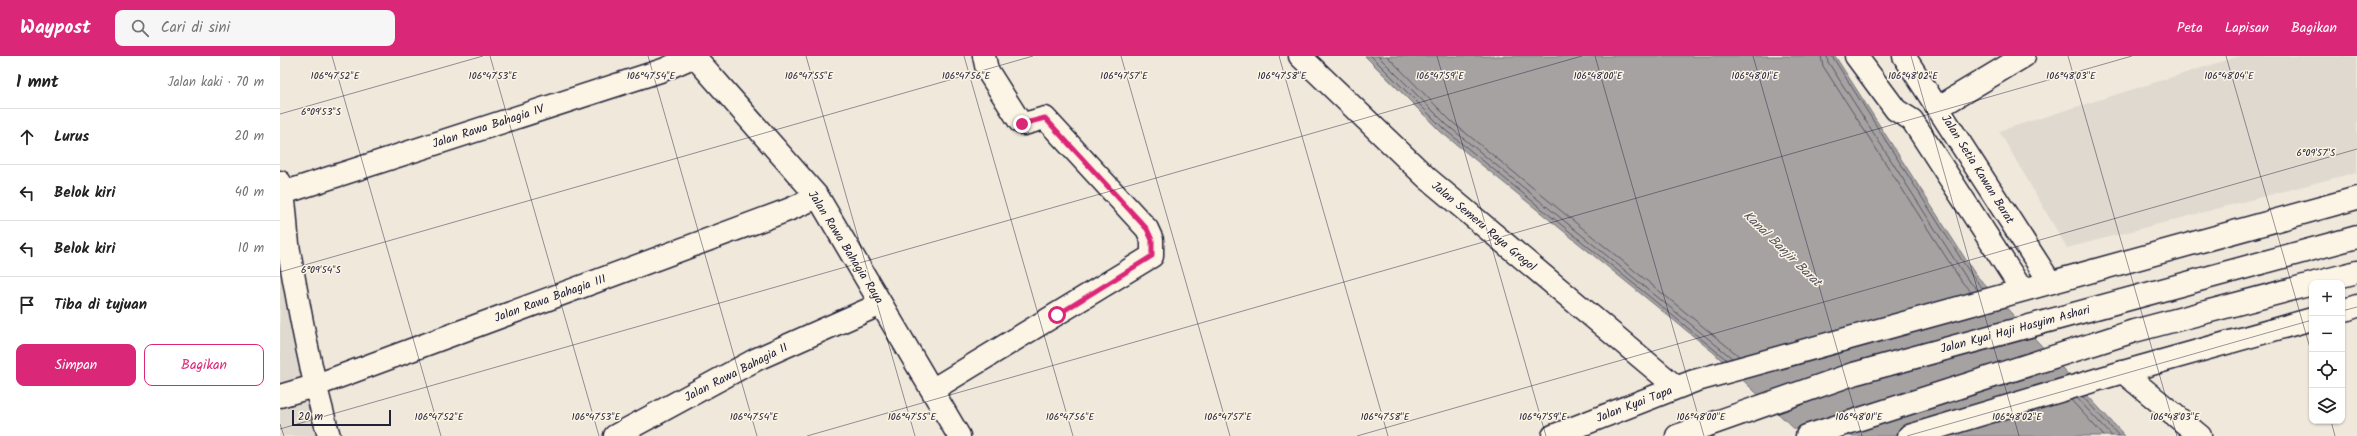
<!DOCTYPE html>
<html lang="id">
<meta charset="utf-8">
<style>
body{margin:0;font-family:Kalam,sans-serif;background:#f6f6f6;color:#222}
.controls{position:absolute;right:12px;bottom:12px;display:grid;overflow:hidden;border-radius:8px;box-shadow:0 1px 3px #0004}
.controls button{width:36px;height:36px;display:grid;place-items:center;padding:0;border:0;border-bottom:1px solid #e0e0e0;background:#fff;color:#222;font:20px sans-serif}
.scale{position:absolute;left:12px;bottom:10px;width:99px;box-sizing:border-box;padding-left:4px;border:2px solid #22223b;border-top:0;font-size:11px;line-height:14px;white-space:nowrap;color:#22223b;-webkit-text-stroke:3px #fcf5e5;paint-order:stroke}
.stop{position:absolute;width:12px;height:12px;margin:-9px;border:3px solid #db2777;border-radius:50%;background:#fff}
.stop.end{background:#db2777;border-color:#fff;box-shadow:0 1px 4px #0008}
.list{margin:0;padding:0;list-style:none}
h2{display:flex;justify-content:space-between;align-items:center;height:52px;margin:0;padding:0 16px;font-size:17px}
h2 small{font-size:13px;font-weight:400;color:#767676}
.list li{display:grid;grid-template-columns:26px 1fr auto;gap:12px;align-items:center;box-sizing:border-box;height:56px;padding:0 16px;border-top:1px solid #e0e0e0}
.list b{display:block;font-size:15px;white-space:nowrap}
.list em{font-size:13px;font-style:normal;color:#767676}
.actions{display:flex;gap:8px;padding:12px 16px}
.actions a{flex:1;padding:9px 0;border:1px solid #db2777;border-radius:8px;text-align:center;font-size:14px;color:#db2777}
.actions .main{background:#db2777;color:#fff}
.icon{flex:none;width:22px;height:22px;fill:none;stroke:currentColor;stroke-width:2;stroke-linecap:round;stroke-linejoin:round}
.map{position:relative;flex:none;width:2077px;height:380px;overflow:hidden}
header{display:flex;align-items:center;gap:24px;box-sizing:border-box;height:56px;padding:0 20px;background:#db2777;color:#fff}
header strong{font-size:19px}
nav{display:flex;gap:22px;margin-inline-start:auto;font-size:14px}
.search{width:280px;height:36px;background:#f6f6f6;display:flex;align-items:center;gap:10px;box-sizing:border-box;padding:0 14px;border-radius:8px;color:#767676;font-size:15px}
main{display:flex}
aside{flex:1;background:#fff}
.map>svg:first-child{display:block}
.built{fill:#e0d9cf}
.water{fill:#a6a2a2;stroke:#716f79}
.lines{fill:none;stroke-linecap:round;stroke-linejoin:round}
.shore{stroke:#575564;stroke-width:1}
.minor-casing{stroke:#22223b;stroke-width:25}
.secondary-casing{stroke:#22223b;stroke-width:25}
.primary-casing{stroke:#22223b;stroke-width:25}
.minor{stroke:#fcf5e5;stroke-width:22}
.secondary{stroke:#fcf5e5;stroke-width:22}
.primary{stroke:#fcf5e5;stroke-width:22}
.route{stroke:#db2777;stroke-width:5}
.ticks{fill:none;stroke:#22223b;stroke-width:1;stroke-opacity:0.45}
.labels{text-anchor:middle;stroke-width:3;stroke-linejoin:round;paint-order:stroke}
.street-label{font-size:12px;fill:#22223b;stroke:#fcf5e5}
.water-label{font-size:13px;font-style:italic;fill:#575564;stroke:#fcf5e5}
.ticks-label{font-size:10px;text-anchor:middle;fill:#22223b;stroke:#fcf5e5;stroke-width:3;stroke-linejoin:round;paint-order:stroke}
</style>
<header>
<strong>Waypost</strong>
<div class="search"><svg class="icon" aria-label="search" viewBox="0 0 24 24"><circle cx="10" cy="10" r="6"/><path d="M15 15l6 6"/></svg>Cari di sini</div>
<nav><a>Peta</a><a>Lapisan</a><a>Bagikan</a></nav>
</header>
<main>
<aside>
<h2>1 mnt<small>Jalan kaki · 70 m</small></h2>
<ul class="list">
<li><svg class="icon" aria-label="ahead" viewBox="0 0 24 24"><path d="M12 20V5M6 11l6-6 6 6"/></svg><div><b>Lurus</b></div><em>20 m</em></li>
<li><svg class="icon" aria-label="left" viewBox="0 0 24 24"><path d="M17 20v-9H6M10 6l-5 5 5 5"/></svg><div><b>Belok kiri</b></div><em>40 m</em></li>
<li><svg class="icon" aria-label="left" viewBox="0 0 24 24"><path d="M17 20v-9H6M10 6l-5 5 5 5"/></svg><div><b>Belok kiri</b></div><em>10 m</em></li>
<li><svg class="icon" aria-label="arrive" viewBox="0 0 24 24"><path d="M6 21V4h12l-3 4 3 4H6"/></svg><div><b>Tiba di tujuan</b></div></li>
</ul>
<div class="actions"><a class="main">Simpan</a><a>Bagikan</a></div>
</aside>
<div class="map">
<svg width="2077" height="380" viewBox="0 0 2077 380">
<rect width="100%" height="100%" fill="#efe8db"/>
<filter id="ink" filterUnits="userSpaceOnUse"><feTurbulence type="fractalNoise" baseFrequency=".025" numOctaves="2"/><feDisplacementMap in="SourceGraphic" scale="8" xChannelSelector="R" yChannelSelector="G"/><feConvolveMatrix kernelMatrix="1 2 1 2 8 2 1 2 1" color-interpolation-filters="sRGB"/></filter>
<g filter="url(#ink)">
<!-- built -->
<path class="built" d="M 1960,0 L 2077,0 L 2077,116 L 1787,192 L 1719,75 Z
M 0,169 L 56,380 L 0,380 Z"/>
<!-- water -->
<path class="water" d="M 1085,0 L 1555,0 L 1695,218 L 1845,380 L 1522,380 L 1433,296 L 1161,76 Z"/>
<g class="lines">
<!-- shore -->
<path class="shore" d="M 1091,0 L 1164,73 L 1447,304
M 1098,0 L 1167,69 L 1452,302
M 1107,0 L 1171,65 L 1459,300
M 1541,0 L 1543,10 L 1682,226 L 1691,236
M 1547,0 L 1548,6 L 1687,223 L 1698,234
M 1552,0 L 1692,220 L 1703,233
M 1803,341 L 1839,380
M 1797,342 L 1832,380
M 1791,344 L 1824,380"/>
<defs>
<path id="minor" d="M 414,0 L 538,141 L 679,380
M 1020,0 L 1147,122 L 1396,331
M 1624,0 L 1770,226
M 1659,51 L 1744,0
M 0,126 C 7,148 5,172 9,195 C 20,258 31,319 49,380
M 0,138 L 383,14 L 415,0
M 1843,316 L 1920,380
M 652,334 L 872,200 L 872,184 L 867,173 L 765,62 L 744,68 L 740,66 L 707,14 L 704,0
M 0,340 L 34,330 L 508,154 L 538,141
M 335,380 L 477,303 L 601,248"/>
<path id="secondary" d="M 1576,0 L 1616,54 L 1632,64 L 1742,234
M 2062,255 L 2077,250
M 1273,380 L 1414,325 L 2077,142
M 1629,380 L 1836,318 L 2032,263"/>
<path id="primary" d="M 2035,227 L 2077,216
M 1397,380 L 1573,318 L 2077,181
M 1527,380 L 1854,275 L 2032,228"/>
</defs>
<!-- minor casing -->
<use href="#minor" class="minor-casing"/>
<!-- secondary casing -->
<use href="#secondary" class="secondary-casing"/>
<!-- primary casing -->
<use href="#primary" class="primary-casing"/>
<!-- minor -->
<use href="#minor" class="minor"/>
<!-- secondary -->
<use href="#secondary" class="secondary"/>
<!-- primary -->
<use href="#primary" class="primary"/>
</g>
</g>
<g class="lines" filter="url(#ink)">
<!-- route -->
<path class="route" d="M 742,68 L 765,62 L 867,173 L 872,184 L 872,200 L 777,259"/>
</g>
<!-- ticks -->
<path class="ticks" d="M 52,0 L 161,380M 210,0 L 319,380M 368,0 L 477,380M 526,0 L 635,380M 684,0 L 793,380M 841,0 L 950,380M 999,0 L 1108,380M 1157,0 L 1266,380M 1315,0 L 1424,380M 1473,0 L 1582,380M 1631,0 L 1739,380M 1788,0 L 1897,380M 1946,0 L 2032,299M 0,58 L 203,0M 0,216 L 753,0M 2062,255 L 2077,251M 2051,365 L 2055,380M 0,368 L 4,380M 0,373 L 1302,0M 527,380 L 1852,0M 1077,380 L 2077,93M 1627,380 L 2032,264"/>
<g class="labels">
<!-- street labels -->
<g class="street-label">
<text transform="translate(208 70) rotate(-18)" y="4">Jalan Rawa Bahagia IV</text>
<text transform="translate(1698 113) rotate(58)" y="4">Jalan Setia Kawan Barat</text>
<text transform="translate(1204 170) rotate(40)" y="4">Jalan Semeru Raya Grogol</text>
<text transform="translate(566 191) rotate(58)" y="4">Jalan Rawa Bahagia Raya</text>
<text transform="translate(270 242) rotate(-20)" y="4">Jalan Rawa Bahagia III</text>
<text transform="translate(1735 273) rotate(-15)" y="4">Jalan Kyai Haji Hasyim Ashari</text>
<text transform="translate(456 316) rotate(-27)" y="4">Jalan Rawa Bahagia II</text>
<text transform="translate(1354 348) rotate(-21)" y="4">Jalan Kyai Tapa</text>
</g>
<!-- water labels -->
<g class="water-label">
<text transform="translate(1503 192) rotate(44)" y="5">Kanal Banjir Barat</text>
</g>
</g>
<g class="ticks-label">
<text x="55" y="23">106°47'52"E</text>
<text x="213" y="23">106°47'53"E</text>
<text x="371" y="23">106°47'54"E</text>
<text x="529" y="23">106°47'55"E</text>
<text x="686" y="23">106°47'56"E</text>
<text x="844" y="23">106°47'57"E</text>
<text x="1002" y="23">106°47'58"E</text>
<text x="1160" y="23">106°47'59"E</text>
<text x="1318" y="23">106°48'00"E</text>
<text x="1475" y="23">106°48'01"E</text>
<text x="1633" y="23">106°48'02"E</text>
<text x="1791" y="23">106°48'03"E</text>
<text x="1949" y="23">106°48'04"E</text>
<text x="41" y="59">6°09'53"S</text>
<text x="2036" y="100">6°09'57"S</text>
<text x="41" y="217">6°09'54"S</text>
<text x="159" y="364">106°47'52"E</text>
<text x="316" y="364">106°47'53"E</text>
<text x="474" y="364">106°47'54"E</text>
<text x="632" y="364">106°47'55"E</text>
<text x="790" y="364">106°47'56"E</text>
<text x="948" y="364">106°47'57"E</text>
<text x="1263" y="364">106°47'59"E</text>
<text x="1421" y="364">106°48'00"E</text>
<text x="1579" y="364">106°48'01"E</text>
<text x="1737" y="364">106°48'02"E</text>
<text x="1895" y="364">106°48'03"E</text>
<text x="1105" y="364">106°47'58"E</text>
</g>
</svg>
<div class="controls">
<button>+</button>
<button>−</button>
<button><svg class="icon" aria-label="locate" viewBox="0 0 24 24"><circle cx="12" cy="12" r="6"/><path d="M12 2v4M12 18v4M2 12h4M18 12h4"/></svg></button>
<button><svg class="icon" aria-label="layers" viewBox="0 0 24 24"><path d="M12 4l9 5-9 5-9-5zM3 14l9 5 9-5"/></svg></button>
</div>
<div class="scale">20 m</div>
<div class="stop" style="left:777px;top:259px"></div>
<div class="stop end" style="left:742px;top:68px"></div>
</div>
</main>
